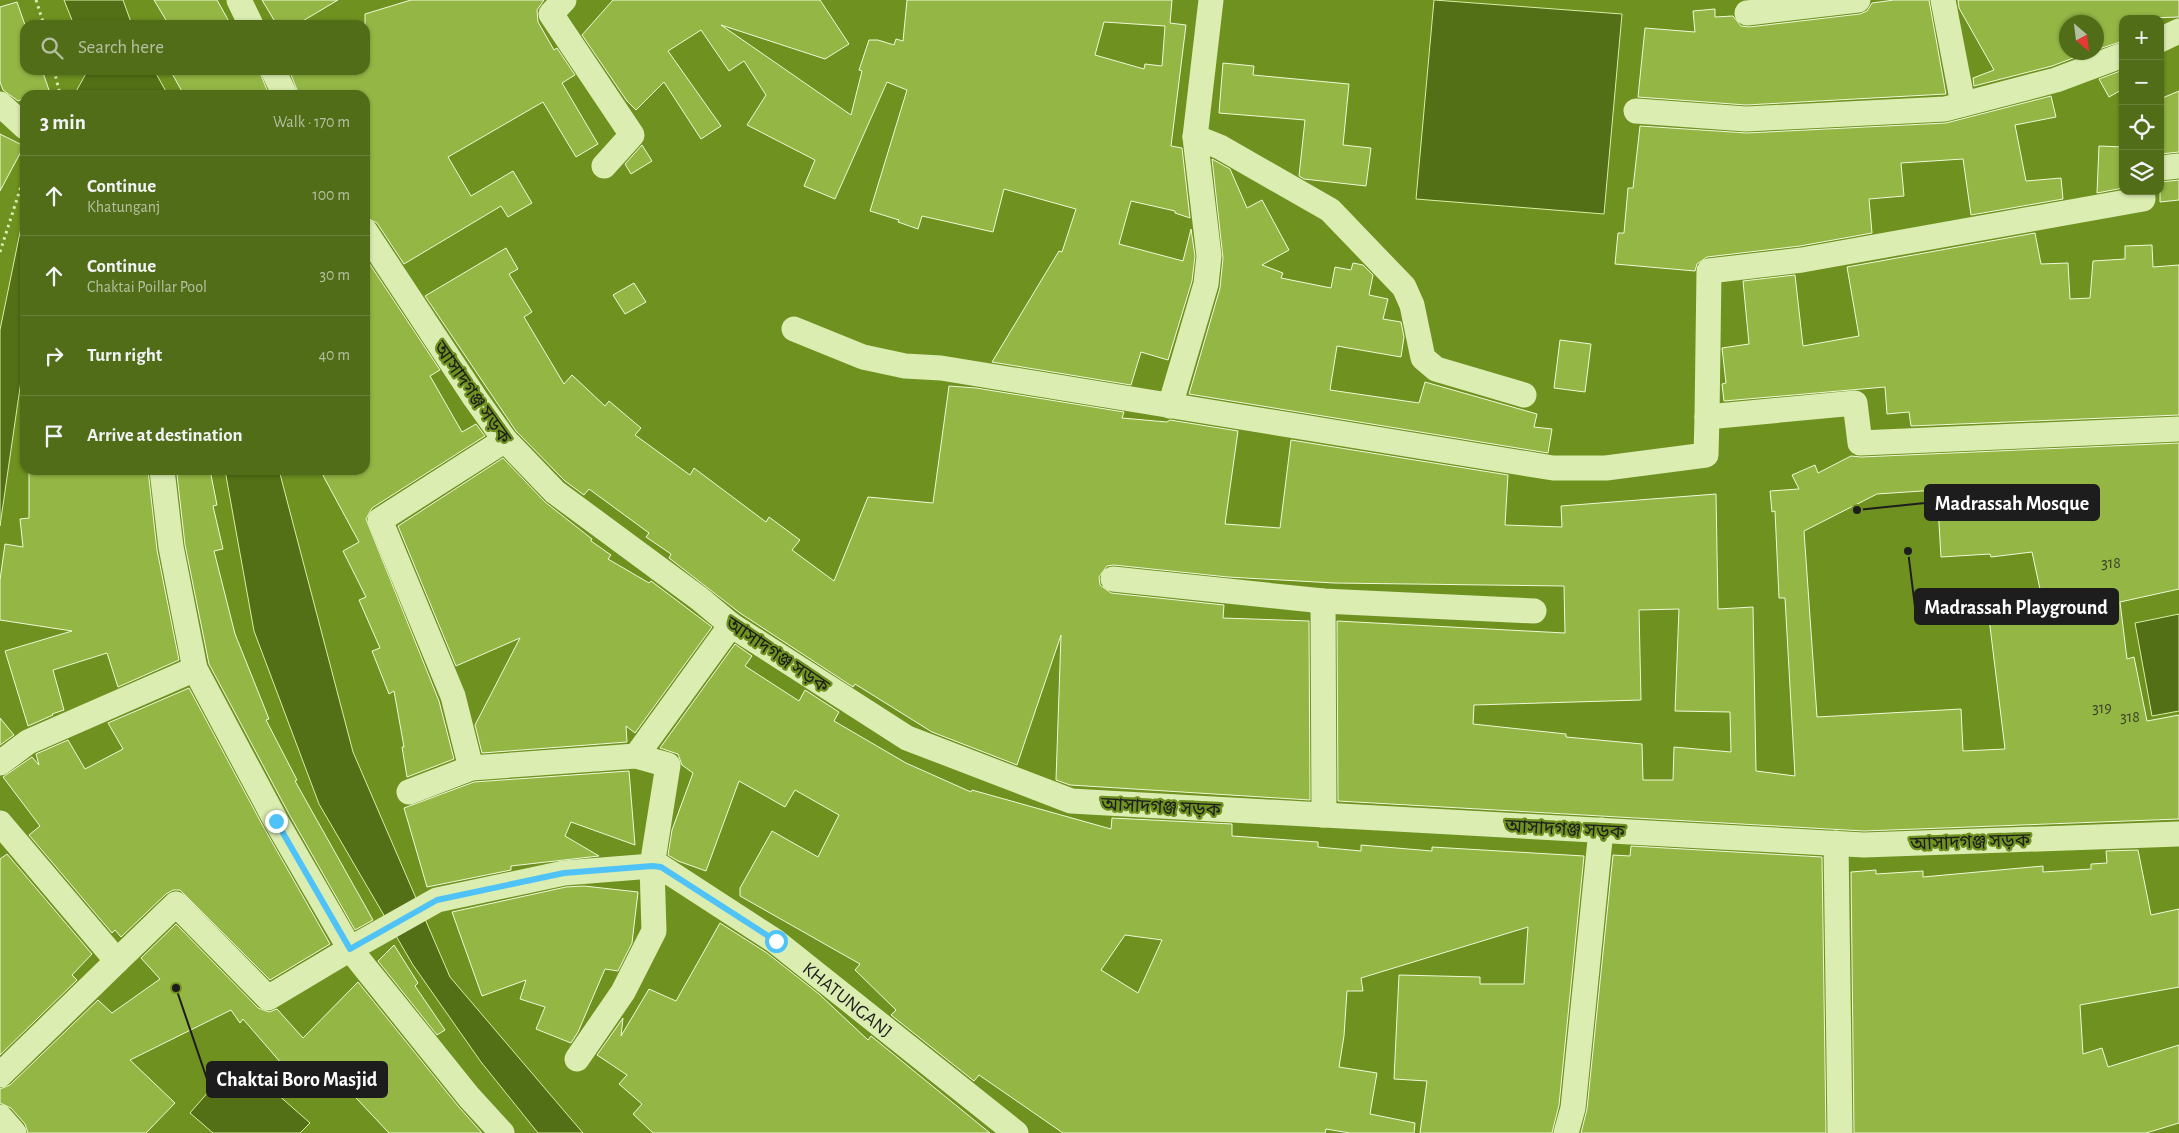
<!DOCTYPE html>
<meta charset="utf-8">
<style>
body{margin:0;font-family:"Alegreya Sans","Noto Sans Bengali",sans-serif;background:#587221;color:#f1f3f6}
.controls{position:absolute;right:15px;top:15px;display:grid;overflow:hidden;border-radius:10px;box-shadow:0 1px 4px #0004}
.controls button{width:45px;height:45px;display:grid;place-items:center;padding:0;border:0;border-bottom:1px solid #688037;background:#526d18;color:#f1f3f6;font:25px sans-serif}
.compass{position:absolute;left:2059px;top:15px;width:45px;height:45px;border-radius:50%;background:#526d18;box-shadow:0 1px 4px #0004;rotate:152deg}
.stop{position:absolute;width:15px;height:15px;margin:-11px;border:4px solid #4fc3f7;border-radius:50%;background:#fff}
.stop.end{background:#4fc3f7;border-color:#fff;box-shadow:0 1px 5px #0008}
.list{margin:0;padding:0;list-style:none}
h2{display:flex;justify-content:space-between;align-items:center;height:65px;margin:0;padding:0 20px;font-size:21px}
h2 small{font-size:16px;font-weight:400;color:#b5c0a2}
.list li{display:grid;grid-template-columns:32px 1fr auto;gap:15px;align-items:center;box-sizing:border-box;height:80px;padding:0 20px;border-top:1px solid #688037}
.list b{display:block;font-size:19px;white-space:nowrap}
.list p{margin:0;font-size:16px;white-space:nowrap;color:#b5c0a2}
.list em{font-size:16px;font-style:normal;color:#b5c0a2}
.icon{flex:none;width:28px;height:28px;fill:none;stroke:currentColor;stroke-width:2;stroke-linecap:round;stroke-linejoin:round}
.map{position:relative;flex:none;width:2179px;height:1133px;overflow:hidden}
.search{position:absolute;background:#526d18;box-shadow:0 1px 4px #0004;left:20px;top:20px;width:350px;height:55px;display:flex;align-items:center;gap:12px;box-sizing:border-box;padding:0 18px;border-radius:15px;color:#b5c0a2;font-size:19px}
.panel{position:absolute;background:#526d18;box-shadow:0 1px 4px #0004;left:20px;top:90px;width:350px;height:385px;border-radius:15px}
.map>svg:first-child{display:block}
.water{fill:#537016;stroke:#daeea5}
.building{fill:#94b645;stroke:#eff9d7;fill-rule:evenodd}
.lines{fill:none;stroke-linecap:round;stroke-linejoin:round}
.path{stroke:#dbedb1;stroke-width:3;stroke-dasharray:2.5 4;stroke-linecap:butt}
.minor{stroke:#dbedb1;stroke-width:25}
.route{stroke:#4fc3f7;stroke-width:6}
.labels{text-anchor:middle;stroke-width:4.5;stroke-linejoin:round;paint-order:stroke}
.number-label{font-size:16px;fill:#3b4327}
.street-label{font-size:19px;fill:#1d1d1d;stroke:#6e9120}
.leader{fill:none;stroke:#1d1d1d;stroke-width:2}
.callout-dot{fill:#1d1d1d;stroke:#6e9120;stroke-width:2}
.callout{fill:#1d1d1d;stroke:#1d1d1d;stroke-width:2}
.callout-label{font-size:20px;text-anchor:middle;font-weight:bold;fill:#fff}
</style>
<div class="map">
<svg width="2179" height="1133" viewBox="0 0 2179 1133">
<rect width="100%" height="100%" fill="#6e9120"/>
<!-- water -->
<path class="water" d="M 64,0 L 123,0 L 132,25 L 74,25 Z
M 1434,0 L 1622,14 L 1604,214 L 1416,199 Z
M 88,70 L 154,70 L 168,95 L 74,95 Z
M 25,208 L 25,353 L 0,526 L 0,330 Z
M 225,470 L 279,470 L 353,752 L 450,977 L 583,1133 L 538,1133 L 481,1062 L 413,965 L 319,804 L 254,631 Z
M 2179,614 L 2179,711 L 2152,716 L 2135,623 Z
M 251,1071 L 310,1123 L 300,1133 L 213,1133 L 190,1113 L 216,1083 Z"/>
<!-- building -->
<path class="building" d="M 154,0 L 217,0 L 231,25 L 169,25 Z
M 262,0 L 338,0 L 296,25 L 277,25 Z
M 411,0 L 544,0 L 537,10 L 538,22 L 554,50 L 557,48 L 575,75 L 562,83 L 598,144 L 576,157 L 543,102 L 448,157 L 471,196 L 513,171 L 532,203 L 508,217 L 501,206 L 404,264 L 377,223 L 365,217 L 365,95 L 299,95 L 289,70 L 365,70 L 365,14 Z
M 613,0 L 820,0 L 849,44 L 825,59 L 721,25 L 851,115 L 862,71 L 859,70 L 869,40 L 878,40 L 894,45 L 896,39 L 903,41 L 907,0 L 1172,0 L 1170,23 L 1186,25 L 1171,146 L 1182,148 L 1190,218 L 1175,213 L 1175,211 L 1131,201 L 1119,244 L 1183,261 L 1191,229 L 1195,256 L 1192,281 L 1168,360 L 1141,352 L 1131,385 L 992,362 L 1059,251 L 1062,252 L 1076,209 L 1004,189 L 993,232 L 922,216 L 918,229 L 898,222 L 899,220 L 870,211 L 907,90 L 887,82 L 835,199 L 804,186 L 815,160 L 747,125 L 766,95 L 744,61 L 729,71 L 701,30 L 668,51 L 721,126 L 701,139 L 664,82 L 636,110 L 627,101 L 582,35 ZM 1104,22 L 1165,26 L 1162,66 L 1145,64 L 1144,69 L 1095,55 Z
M 1894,0 L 1929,0 L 1946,94 L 1746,105 L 1638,97 L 1645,28 L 1695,32 L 1693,11 L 1715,9 L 1715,17 L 1733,16 L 1741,26 L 1749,27 L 1860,14 L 1867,11 L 1872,3 Z
M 1958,0 L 2179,0 L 2179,17 L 2123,19 L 2123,41 L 2096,50 L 2096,22 L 2066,22 L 2066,52 L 2089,52 L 2052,66 L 1974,86 L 1973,78 L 1994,70 L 1959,8 Z
M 17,2 L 25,25 L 25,70 L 42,70 L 49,90 L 35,95 L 25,95 L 25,98 L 18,101 L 3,90 L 0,82 L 0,7 Z
M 1223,63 L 1254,66 L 1253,75 L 1349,84 L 1343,145 L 1371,148 L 1366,186 L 1304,179 L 1299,176 L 1305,120 L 1219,113 Z
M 170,70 L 259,70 L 269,95 L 184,95 Z
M 2123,70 L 2123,89 L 2109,97 L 2099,79 Z
M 2179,91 L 2179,152 L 2160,154 L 2160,99 Z
M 2051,96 L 2056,117 L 2015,125 L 2026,181 L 2061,178 L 2063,199 L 1971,215 L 1963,159 L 1901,163 L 1904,196 L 1869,199 L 1872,233 L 1800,246 L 1707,257 L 1697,264 L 1695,271 L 1615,264 L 1618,233 L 1624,233 L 1628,188 L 1633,188 L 1640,126 L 1747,133 L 1946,123 Z
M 0,134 L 24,146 L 0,191 Z
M 642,145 L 652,161 L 631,174 L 625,164 Z
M 2099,146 L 2123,147 L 2123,188 L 2097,193 Z
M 1212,159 L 1230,169 L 1247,208 L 1262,200 L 1289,250 L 1262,265 L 1283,273 L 1281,278 L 1331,288 L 1335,267 L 1351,270 L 1353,263 L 1363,265 L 1373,275 L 1369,295 L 1388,299 L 1383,319 L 1401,322 L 1404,337 L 1401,357 L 1337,346 L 1330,390 L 1419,403 L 1425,382 L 1537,414 L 1534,427 L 1552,429 L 1548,453 L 1189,394 L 1220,288 L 1223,258 Z
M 2179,180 L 2179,200 L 2160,202 L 2160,182 Z
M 2035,233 L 2041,264 L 2068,263 L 2070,299 L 2090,298 L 2093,261 L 2125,259 L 2125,246 L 2152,245 L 2153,267 L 2179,265 L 2179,415 L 1911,426 L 1909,412 L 1887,414 L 1885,387 L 1724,401 L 1722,384 L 1726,383 L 1722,348 L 1749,344 L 1743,281 L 1795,275 L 1803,346 L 1859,336 L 1847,267 Z
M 506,248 L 518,269 L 509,274 L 532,312 L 524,317 L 564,384 L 572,375 L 605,406 L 609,401 L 641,428 L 635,435 L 690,475 L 694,468 L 766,522 L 769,517 L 800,540 L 792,550 L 834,581 L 868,497 L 933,503 L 949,386 L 976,388 L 1124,412 L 1122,418 L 1167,422 L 1170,420 L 1238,431 L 1225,524 L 1280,528 L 1291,440 L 1508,475 L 1505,525 L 1562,527 L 1561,506 L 1716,494 L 1718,609 L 1753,607 L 1756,771 L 1795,776 L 1785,598 L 1779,598 L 1775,511 L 1772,512 L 1770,491 L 1799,489 L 1792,475 L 1815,465 L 1818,473 L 1851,456 L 1861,457 L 2179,443 L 2179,589 L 2120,602 L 2127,659 L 2134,657 L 2147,721 L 2179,715 L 2179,819 L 1864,831 L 1338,801 L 1337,621 L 1565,633 L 1564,586 L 1334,583 L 1228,577 L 1114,565 L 1107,566 L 1099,577 L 1100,585 L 1111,593 L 1224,605 L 1223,618 L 1309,621 L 1310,800 L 1070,785 L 1056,780 L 1061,635 L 1017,765 L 932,732 L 855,684 L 853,687 L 740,613 L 669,558 L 671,554 L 646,537 L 649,533 L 589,489 L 584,495 L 565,481 L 516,431 L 425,296 ZM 1937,490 L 1941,557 L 1990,554 L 1991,557 L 2032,552 L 2040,589 L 2036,590 L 2038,604 L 1988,610 L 2005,749 L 1963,751 L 1961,709 L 1817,717 L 1804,531 L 1877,494 ZM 1679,609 L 1675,711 L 1730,712 L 1731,752 L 1674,747 L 1673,780 L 1643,780 L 1642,744 L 1566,737 L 1566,734 L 1473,724 L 1474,705 L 1641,700 L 1639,610 Z
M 365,257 L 440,370 L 430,376 L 462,432 L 476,424 L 485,436 L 372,508 L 366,519 L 439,701 L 454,759 L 407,777 L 402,747 L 404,747 L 394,691 L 389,694 L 372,651 L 380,648 L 359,600 L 366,597 L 343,551 L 359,542 L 320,470 L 365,470 Z
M 634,283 L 646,302 L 625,314 L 613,295 Z
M 1560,340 L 1591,344 L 1585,392 L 1554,388 Z
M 503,458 L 545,502 L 592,539 L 591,541 L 611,555 L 608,559 L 649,583 L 651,581 L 712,627 L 635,733 L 626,726 L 627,742 L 482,753 L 475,725 L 520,638 L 456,666 L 398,526 Z
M 29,470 L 148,470 L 157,550 L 179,660 L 118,687 L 107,653 L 53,670 L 64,710 L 52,714 L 53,715 L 28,726 L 5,651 L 72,631 L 0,620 L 0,580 L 5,544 L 23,547 L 20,519 L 29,518 Z
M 202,470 L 210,470 L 217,505 L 213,506 L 223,549 L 214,551 L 235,634 L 269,719 L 266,720 L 297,780 L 295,781 L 373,920 L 355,930 L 289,814 L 209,664 L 185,545 L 177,475 Z
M 735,644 L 752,656 L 745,666 L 799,701 L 805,690 L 839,712 L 834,721 L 906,763 L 971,792 L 972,790 L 1111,829 L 1112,818 L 1232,824 L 1232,836 L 1318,842 L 1318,847 L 1361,851 L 1361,845 L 1432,851 L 1432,847 L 1584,856 L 1559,1105 L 1552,1133 L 1420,1133 L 1427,1081 L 1394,1079 L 1399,975 L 1480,977 L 1480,984 L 1524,984 L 1528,927 L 1361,978 L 1363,991 L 1347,991 L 1344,1036 L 1339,1067 L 1377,1073 L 1370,1114 L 1415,1123 L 1414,1133 L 1350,1133 L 1326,1129 L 1325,1133 L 1063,1133 L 979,1075 L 974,1081 L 891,1015 L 896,1010 L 855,970 L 860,964 L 740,896 L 740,888 L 772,831 L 818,857 L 839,815 L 795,790 L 785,807 L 739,781 L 706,871 L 678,861 L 668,855 L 672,830 L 693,773 L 682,765 L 678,754 L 660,748 ZM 1125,935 L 1162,940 L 1138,993 L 1101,970 Z
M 189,688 L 264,828 L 330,944 L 270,980 L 180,890 L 173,890 L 166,894 L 121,937 L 115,930 L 112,933 L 29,835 L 40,826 L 3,777 L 32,757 L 39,765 L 36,754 L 68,740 L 85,769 L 123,749 L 108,723 Z
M 0,718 L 14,735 L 0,745 Z
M 629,771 L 635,845 L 571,822 L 565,836 L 599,856 L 511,866 L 511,870 L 427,887 L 404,808 L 474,782 Z
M 1631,846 L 1822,857 L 1826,1133 L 1581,1133 L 1587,1109 L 1613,855 L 1630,856 Z
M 2138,850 L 2151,915 L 2179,909 L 2179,987 L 2080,1005 L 2083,1054 L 2102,1048 L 2108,1067 L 2179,1045 L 2179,1123 L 2146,1133 L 1854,1133 L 1851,872 L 1876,870 L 1876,874 L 1923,871 L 1923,877 L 2043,866 L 2043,872 L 2091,869 L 2091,864 L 2107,863 L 2106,851 Z
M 7,854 L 92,954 L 72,975 L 77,980 L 0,1055 L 0,859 Z
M 584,886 L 638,892 L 632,943 L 618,971 L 605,969 L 578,1032 L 571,1043 L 536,1029 L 545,1007 L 520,999 L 526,980 L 482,996 L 452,912 L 566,887 Z
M 720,923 L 767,953 L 819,994 L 868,1040 L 871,1036 L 990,1133 L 653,1133 L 633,1114 L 642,1104 L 619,1084 L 627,1075 L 597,1055 L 623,1018 L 621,1036 L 649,989 L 676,1001 Z
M 176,924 L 258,1008 L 269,1012 L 277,1009 L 303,1038 L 358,982 L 458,1106 L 482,1133 L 389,1133 L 325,1065 L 301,1086 L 243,1019 L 240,1023 L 231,1010 L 130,1060 L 175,1103 L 146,1133 L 28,1133 L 25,1124 L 11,1108 L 0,1103 L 0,1089 L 10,1085 L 98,1000 L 112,1013 L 160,979 L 141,958 Z
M 394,945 L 418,983 L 415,986 L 445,1030 L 437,1035 L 378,961 Z"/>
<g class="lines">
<!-- path -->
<path class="path" d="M 36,0 L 44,25
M 54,70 L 59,90 L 57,95
M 0,252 L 25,174"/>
<!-- minor -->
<g class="minor">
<path d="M 239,0 L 251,25"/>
<path d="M 564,0 L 551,14 L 632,135 L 604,166"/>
<path d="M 1943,0 L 1963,104"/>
<path d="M 1747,13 L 1858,0"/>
<path d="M 2160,40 L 2179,31"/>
<path d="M 273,70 L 285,95"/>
<path d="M 0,104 L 25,127"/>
<path d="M 1636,111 L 1746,119 L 1945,109 L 2056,80 L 2123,55"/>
<path d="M 1195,137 L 1220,147 L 1330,210 L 1404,287 L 1412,305 L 1423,358 L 1436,369 L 1524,395"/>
<path d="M 2160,168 L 2179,166"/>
<path d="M 365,231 L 475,398 L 505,440 L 555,492 L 700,599 L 731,625 L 907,738 L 1071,801 L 1864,845 L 2179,834"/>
<path d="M 794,329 L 863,357 L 905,366 L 941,368 L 1553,468 L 1606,468 L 1706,455 L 1707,417 L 1855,403 L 1860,443 L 2179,429"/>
<path d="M 1170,406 L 1206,284 L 1209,256 L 1195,137 L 1211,0"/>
<path d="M 1707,417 L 1709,271 L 1802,260 L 2143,199 L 2142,191"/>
<path d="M 1113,579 L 1323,601 L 1534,611"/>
<path d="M 1323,601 L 1324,815"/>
<path d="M 636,756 L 731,625"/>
<path d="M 0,763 L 28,742 L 195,669"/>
<path d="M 471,768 L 453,696 L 380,520 L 505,440"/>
<path d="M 409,792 L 471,768 L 636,756 L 668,765 L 652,866 L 654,931 L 623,992 L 577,1059"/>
<path d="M 0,823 L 117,961 L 0,1075"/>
<path d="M 1836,843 L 1840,1133"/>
<path d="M 117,961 L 176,904 L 268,998 L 350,949 L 276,821 L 195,669 L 171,547 L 162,470"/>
<path d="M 0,1117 L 14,1133"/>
<path id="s1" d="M 502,1133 L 469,1097 L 350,949 L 437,900 L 564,873 L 652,866 L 661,867 L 775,941 L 1016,1133"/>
<path d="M 1566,1133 L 1573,1108 L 1601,830"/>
</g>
</g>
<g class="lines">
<!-- route -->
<path class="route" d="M 276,821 L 350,949 L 437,900 L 564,873 L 652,866 L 661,867 L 776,941"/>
</g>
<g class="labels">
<!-- number labels -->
<g class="number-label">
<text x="2111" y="568">318</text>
<text x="2102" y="713">319</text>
<text x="2130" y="722">318</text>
</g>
<!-- street labels -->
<g class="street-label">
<text transform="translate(473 392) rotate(55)" y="7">আসাদগঞ্জ সড়ক</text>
<text transform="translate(778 654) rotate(34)" y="7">আসাদগঞ্জ সড়ক</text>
<text transform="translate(1161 806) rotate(3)" y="7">আসাদগঞ্জ সড়ক</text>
<text transform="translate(1565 828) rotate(3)" y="7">আসাদগঞ্জ সড়ক</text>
<text transform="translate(1970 841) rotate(-2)" y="7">আসাদগঞ্জ সড়ক</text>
<text dy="7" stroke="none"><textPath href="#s1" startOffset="795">KHATUNGANJ</textPath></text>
</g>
</g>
<!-- callouts -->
<path class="leader" d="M1857 510L1925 503M1908 551L1915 607M176 988L207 1079"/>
<g class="callout-dot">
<circle cx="1857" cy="510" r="5"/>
<circle cx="1908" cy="551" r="5"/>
<circle cx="176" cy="988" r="5"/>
</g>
<g class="callout">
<rect x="1925" y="485" width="174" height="35" rx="5"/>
<rect x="1915" y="589" width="203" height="35" rx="5"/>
<rect x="207" y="1062" width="180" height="35" rx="5"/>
</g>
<g class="callout-label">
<text x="2012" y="510">Madrassah Mosque</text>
<text x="2016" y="614">Madrassah Playground</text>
<text x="297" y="1086">Chaktai Boro Masjid</text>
</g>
</svg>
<div class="controls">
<button>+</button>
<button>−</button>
<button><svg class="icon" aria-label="locate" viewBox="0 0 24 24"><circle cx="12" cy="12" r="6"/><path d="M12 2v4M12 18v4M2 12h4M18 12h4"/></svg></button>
<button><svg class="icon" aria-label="layers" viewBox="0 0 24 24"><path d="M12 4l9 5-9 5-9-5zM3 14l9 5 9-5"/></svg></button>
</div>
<svg class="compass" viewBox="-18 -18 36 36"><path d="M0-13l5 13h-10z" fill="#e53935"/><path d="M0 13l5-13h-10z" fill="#b5c0a2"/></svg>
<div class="stop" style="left:776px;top:941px"></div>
<div class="stop end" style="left:276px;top:821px"></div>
<div class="search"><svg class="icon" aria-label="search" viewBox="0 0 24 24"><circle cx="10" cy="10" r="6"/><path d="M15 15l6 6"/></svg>Search here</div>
<section class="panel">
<h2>3 min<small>Walk · 170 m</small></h2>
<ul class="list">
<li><svg class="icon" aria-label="ahead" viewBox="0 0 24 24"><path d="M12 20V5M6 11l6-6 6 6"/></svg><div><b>Continue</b><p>Khatunganj</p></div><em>100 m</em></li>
<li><svg class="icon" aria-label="ahead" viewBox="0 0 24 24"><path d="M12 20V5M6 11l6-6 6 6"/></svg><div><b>Continue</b><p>Chaktai Poillar Pool</p></div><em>30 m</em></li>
<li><svg class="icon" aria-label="right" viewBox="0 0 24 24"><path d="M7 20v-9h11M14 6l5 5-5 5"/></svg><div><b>Turn right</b></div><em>40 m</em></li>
<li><svg class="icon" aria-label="arrive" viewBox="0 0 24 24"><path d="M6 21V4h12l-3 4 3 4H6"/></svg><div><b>Arrive at destination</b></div></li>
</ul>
</section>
</div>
